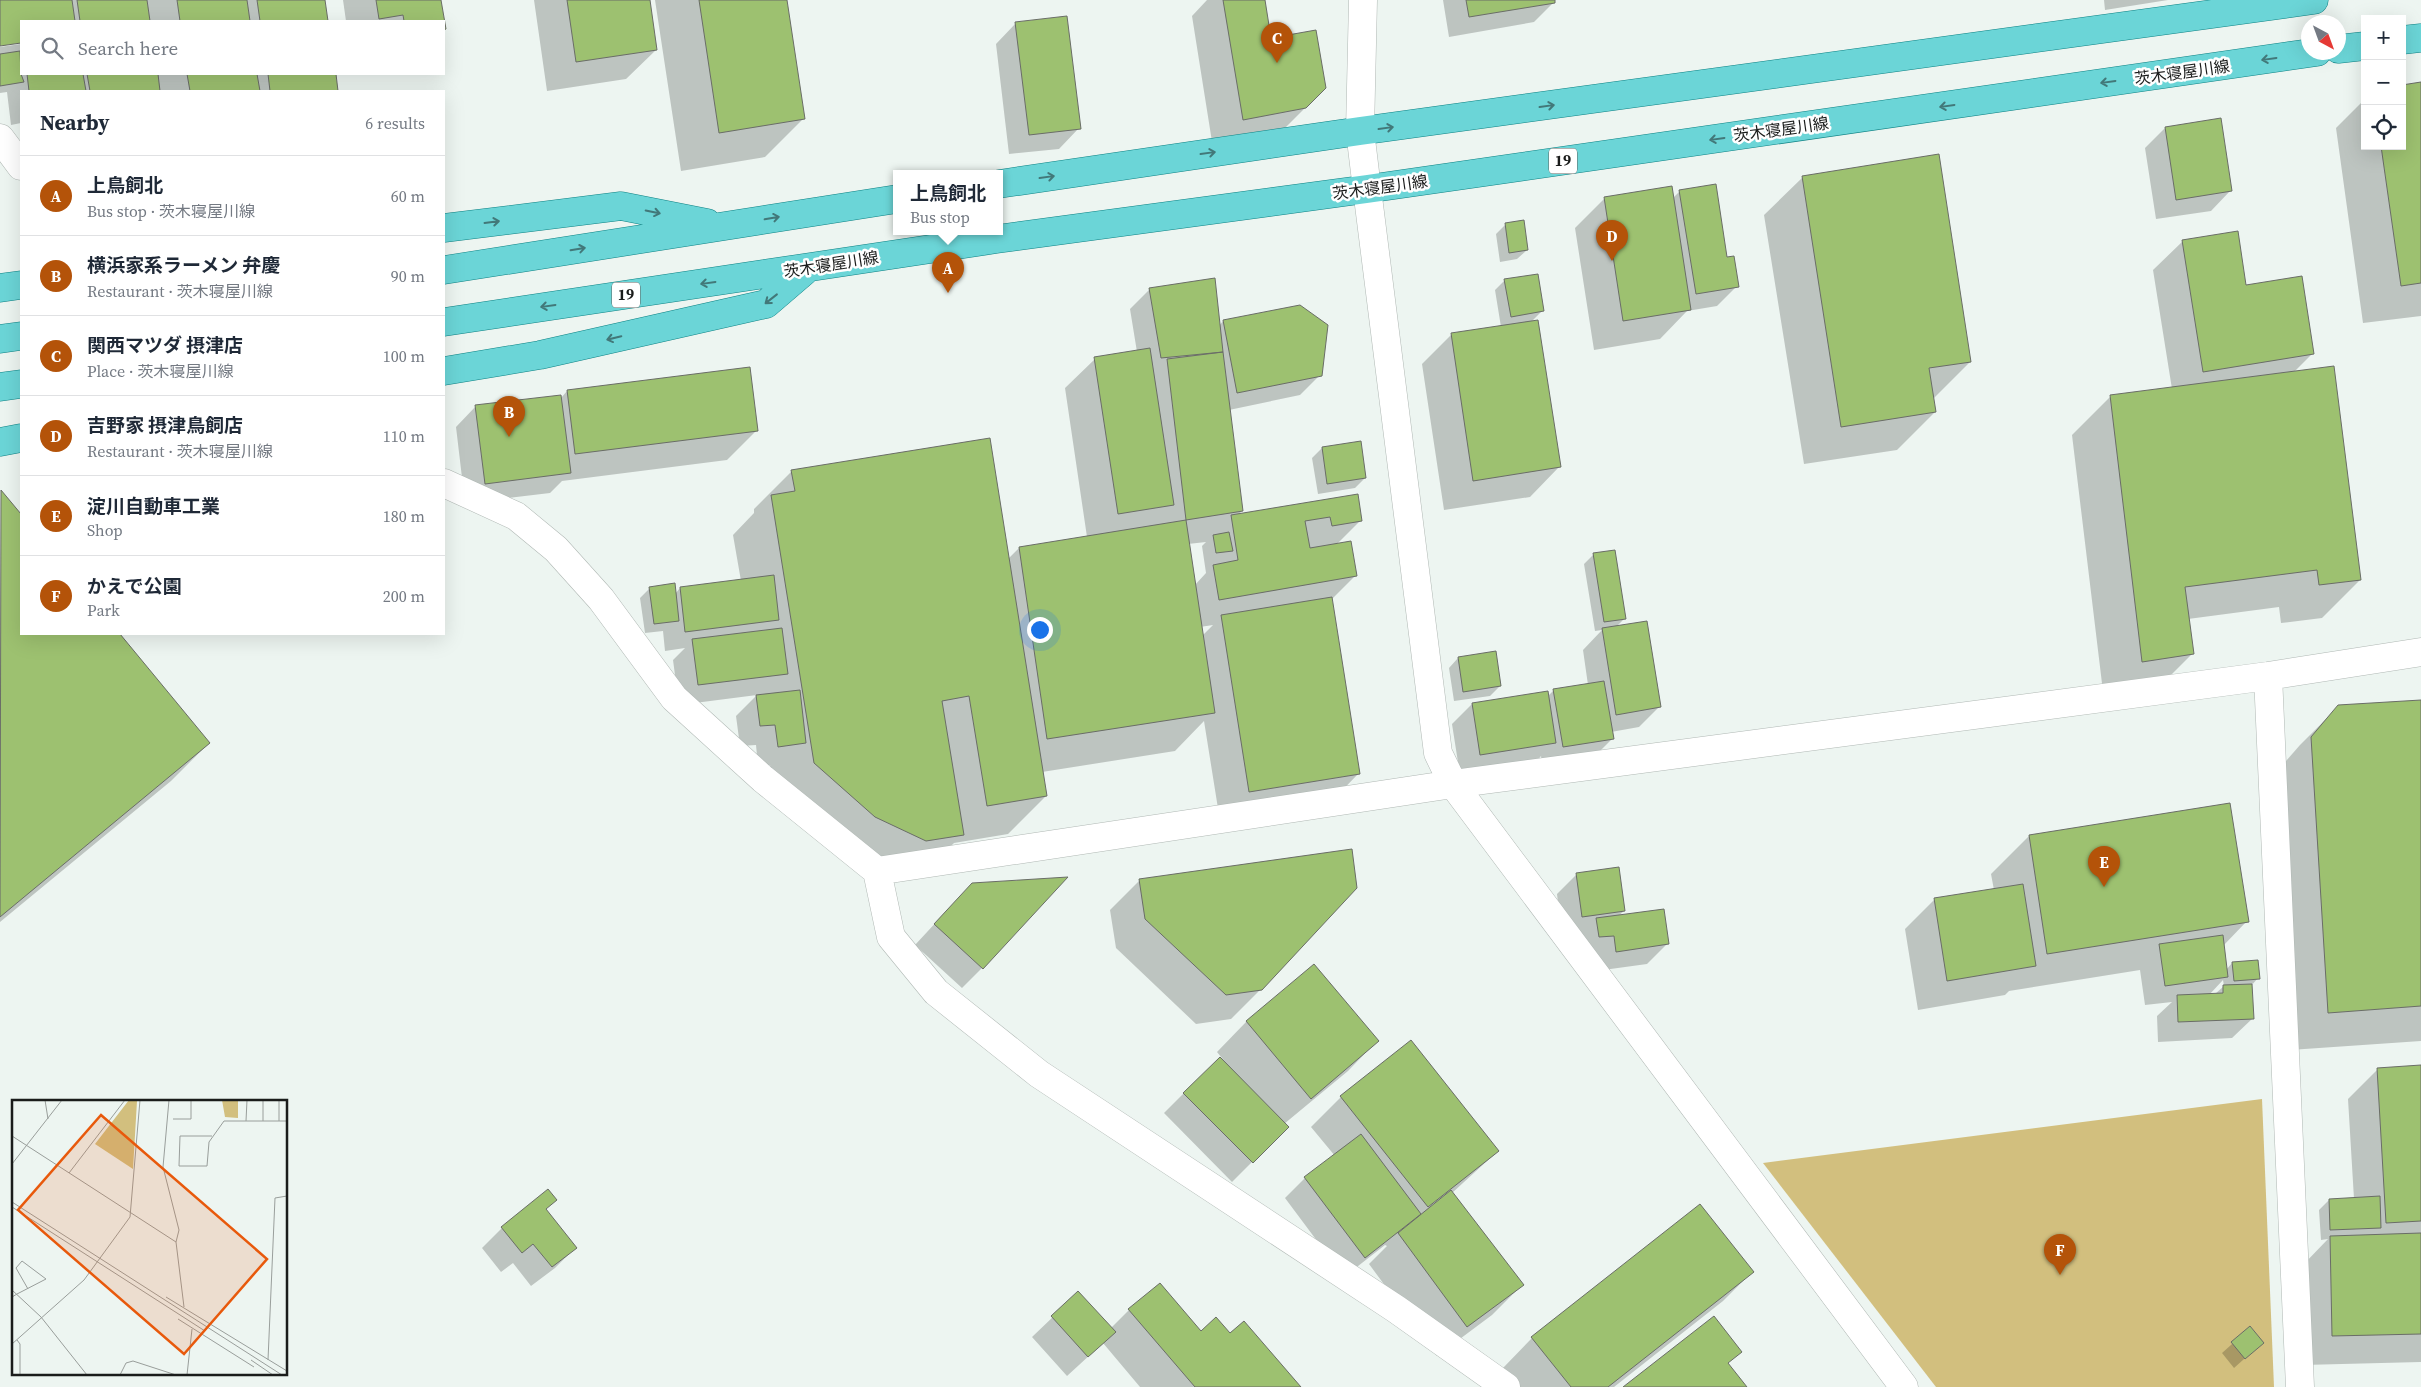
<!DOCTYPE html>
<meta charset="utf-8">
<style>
body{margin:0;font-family:"Source Serif 4","Noto Sans JP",serif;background:#f6f6f7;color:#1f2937}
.controls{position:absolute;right:15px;top:15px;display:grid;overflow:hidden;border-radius:0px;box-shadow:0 5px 20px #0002}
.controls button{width:45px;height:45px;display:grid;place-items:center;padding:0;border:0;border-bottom:1px solid #e0e1e3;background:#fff;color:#1f2937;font:25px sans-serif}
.compass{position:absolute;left:2301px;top:15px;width:45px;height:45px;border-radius:50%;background:#fff;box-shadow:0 5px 20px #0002;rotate:139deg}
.you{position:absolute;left:1039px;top:629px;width:18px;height:18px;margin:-12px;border:4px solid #fff;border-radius:50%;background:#1a73e8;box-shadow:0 0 0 8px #1a73e833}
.badge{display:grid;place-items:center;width:32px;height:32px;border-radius:50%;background:#b45309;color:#fff;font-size:16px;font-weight:700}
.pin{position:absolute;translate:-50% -41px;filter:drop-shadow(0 1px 2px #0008)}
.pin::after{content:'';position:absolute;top:26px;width:18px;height:15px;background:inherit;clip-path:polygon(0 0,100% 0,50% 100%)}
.popup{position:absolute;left:893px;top:170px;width:110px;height:65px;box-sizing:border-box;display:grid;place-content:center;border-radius:0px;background:#fff;filter:drop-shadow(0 1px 4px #0005);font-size:16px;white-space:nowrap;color:#747a83}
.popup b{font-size:19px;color:#1f2937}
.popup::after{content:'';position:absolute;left:50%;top:100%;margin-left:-10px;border:10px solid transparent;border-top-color:#fff}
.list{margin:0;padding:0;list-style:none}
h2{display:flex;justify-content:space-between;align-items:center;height:65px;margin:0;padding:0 20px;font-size:21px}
h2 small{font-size:16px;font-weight:400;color:#747a83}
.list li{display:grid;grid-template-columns:32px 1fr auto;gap:15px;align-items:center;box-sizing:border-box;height:80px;padding:0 20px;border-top:1px solid #e0e1e3}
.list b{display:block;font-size:19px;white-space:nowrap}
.list p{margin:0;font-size:16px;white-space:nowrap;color:#747a83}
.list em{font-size:16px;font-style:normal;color:#747a83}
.icon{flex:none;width:28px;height:28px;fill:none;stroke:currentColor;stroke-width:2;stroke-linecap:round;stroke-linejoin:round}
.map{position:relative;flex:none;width:2421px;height:1387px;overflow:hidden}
.search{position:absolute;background:#fff;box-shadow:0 5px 20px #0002;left:20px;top:20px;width:425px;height:55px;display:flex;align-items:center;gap:12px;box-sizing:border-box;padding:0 18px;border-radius:0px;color:#747a83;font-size:19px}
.panel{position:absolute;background:#fff;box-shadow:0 5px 20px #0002;left:20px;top:90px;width:425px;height:545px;border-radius:0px}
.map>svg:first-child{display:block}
.green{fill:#d2bf7e}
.shadow{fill:#0003;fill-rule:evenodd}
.building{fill:#9dc170;stroke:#6a6d67}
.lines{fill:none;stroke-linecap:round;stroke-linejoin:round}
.minor-casing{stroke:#b0b8b4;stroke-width:29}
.tertiary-casing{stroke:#b0b8b4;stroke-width:29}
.primary-casing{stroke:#0f8284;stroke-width:29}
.minor{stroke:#fff;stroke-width:28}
.tertiary{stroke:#fff;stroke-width:28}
.primary{stroke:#6bd5d7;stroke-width:28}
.oneway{stroke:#427879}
.labels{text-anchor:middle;stroke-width:5;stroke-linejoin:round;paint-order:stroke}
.shield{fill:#fff;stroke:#5f605f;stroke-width:1}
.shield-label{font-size:15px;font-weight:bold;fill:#1a1c1b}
.street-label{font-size:16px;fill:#1a1c1b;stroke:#fff}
.inset-road{fill:none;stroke:#999e9b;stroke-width:1}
.view{fill:#e8590c;fill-opacity:0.15;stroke:#e8590c;stroke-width:2.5}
.inset-edge{fill:none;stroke:#1a1c1b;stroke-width:2.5}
</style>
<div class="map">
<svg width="2421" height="1387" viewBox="0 0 2421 1387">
<rect width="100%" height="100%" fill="#edf5f1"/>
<!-- green -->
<path class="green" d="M 2262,1099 L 2274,1387 L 1936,1387 L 1763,1163 Z"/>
<!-- shadow -->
<path class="shadow" d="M 0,0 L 324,0 L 327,21 L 21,21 L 21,42 L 0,45 Z
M 343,0 L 440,0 L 443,21 L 346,21 Z
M 534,0 L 649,0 L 656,50 L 626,79 L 547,91 Z
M 655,0 L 786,0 L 803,119 L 765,157 L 681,171 Z
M 1207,0 L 1264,0 L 1270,39 L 1305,108 L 1275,138 L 1213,148 L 1192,16 Z
M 1443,0 L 1554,0 L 1554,2 L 1534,22 L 1449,37 Z
M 2104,0 L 2168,0 L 2105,10 Z
M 1016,23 L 1079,128 L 1059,149 L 1009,154 L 996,44 Z
M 21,44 L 21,74 L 335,74 L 337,91 L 21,91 L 21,123 L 11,125 L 7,92 L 0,93 L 0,47 Z
M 2421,83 L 2421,316 L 2363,323 L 2336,128 L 2365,99 L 2365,146 L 2402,146 Z
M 2165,128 L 2231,190 L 2211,211 L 2156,219 L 2145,148 Z
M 1803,177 L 1970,362 L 1933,399 L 1935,412 L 1897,450 L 1804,464 L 1764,215 Z
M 1680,191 L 1726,258 L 1737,286 L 1717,306 L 1687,311 L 1660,339 L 1594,350 L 1575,228 L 1605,198 L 1672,199 Z
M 1506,224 L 1527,250 L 1517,259 L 1500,262 L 1496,234 Z
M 2183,241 L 2245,286 L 2313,353 L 2293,373 L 2360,580 L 2322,618 L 2281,623 L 2279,607 L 2188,619 L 2192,654 L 2154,692 L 2104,700 L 2072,435 L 2110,397 L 2172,389 L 2153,270 Z
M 1505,280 L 1542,311 L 1531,322 L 1559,467 L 1530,497 L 1444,510 L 1422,364 L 1451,335 L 1501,327 L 1495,290 Z
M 1150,289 L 1219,326 L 1223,321 L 1320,375 L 1300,395 L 1229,410 L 1242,511 L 1238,515 L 1356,495 L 1361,520 L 1336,545 L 1355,576 L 1331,600 L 1358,774 L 1329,804 L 1220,821 L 1204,721 L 1175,751 L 1042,772 L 1046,796 L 1008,834 L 954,843 L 924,873 L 887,879 L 776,801 L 770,765 L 758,766 L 756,745 L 740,746 L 736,716 L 757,695 L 679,705 L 673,660 L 685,648 L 665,651 L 663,631 L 645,633 L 640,598 L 650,588 L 675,594 L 680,588 L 741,581 L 733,535 L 754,513 L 754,509 L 792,471 L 1008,559 L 1019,548 L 1087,537 L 1065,388 L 1095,359 L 1137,352 L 1130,309 ZM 1206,542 L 1202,546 L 1206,573 L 1194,586 L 1188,544 ZM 1213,625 L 1202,636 L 1200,627 Z
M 567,391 L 756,431 L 727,460 L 562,481 L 550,493 L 465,503 L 456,427 L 476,406 L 561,398 Z
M 1322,448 L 1365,478 L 1355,488 L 1318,494 L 1312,458 Z
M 1,491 L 21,516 L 21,634 L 118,634 L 209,743 L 171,781 L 0,922 Z
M 1594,554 L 1625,618 L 1615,628 L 1659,707 L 1639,727 L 1611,732 L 1612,739 L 1592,759 L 1543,767 L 1541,756 L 1535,763 L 1460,775 L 1452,724 L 1472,704 L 1548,696 L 1554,690 L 1588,685 L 1583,650 L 1602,630 L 1595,631 L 1584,564 Z
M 1458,658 L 1500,686 L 1490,696 L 1454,701 L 1449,668 Z
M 2421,701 L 2421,1041 L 2290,1050 L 2273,776 L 2300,745 L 2339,706 Z
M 2029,836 L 2247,921 L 2223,946 L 2226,970 L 2232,963 L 2258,978 L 2251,986 L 2253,1018 L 2232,1038 L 2158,1042 L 2157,1016 L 2172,1002 L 2145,1005 L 2140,970 L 2009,991 L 2005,995 L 1918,1010 L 1905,929 L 1935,899 L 1994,890 L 1991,874 ZM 2223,980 L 2224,986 L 2215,994 L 2209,995 Z
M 1577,874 L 1624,911 L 1617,917 L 1667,944 L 1647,964 L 1596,971 L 1577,940 L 1582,934 L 1562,937 L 1557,894 Z
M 1140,880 L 1261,989 L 1231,1019 L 1196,1024 L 1116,948 L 1110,910 Z
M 952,905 L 982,968 L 962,988 L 915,945 Z
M 1314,966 L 1377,1041 L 1348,1071 L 1284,1124 L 1287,1127 L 1232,1182 L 1164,1113 L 1184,1093 L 1226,1063 L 1217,1052 L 1246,1022 Z
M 2421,1067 L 2421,1362 L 2303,1365 L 2301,1267 L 2328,1239 L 2321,1240 L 2319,1210 L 2329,1200 L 2354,1199 L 2348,1099 L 2378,1069 Z
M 1341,1097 L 1498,1151 L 1452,1193 L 1522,1285 L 1492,1315 L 1437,1356 L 1369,1264 L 1387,1246 L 1385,1245 L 1344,1277 L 1285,1198 L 1305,1178 L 1335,1156 L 1311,1127 Z
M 502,1228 L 575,1248 L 555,1268 L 531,1286 L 513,1263 L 501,1272 L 482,1248 Z
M 1752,1272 L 1723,1301 L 1614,1387 L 1518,1387 L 1503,1368 L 1532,1338 Z
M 1078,1293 L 1111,1328 L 1129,1310 L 1200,1332 L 1230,1335 L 1299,1387 L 1140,1387 L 1103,1343 L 1067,1376 L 1032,1337 Z
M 2250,1328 L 2262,1343 L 2234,1368 L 2222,1353 Z"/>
<!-- building -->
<path class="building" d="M 0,0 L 72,0 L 75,21 L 21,21 L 21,43 L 0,46 Z
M 77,0 L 147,0 L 150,21 L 80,21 Z
M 177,0 L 247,0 L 250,21 L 180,21 Z
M 257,0 L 325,0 L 328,21 L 260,21 Z
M 376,0 L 441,0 L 446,29 L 444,30 L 444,21 L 404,21 L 403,15 L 379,19 Z
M 567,0 L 650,0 L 657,50 L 576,62 Z
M 699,0 L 787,0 L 805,119 L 719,133 Z
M 1223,0 L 1265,0 L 1271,38 L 1316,30 L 1326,88 L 1306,108 L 1243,120 Z
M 1466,0 L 1555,0 L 1555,3 L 1469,17 Z
M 1067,16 L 1081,129 L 1029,135 L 1015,22 Z
M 20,51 L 21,74 L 24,82 L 0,86 L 0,54 Z
M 27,74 L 83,74 L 86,91 L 29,91 Z
M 87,74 L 158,74 L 160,91 L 90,91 Z
M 187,74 L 257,74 L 260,91 L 190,91 Z
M 268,74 L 336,74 L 338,91 L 270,91 Z
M 2421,82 L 2421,283 L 2401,286 L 2381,146 L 2402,146 L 2402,85 Z
M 2221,118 L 2232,191 L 2176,200 L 2165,127 Z
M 1939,154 L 1971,362 L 1929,368 L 1936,412 L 1841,427 L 1802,176 Z
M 1716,184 L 1727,257 L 1734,256 L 1739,287 L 1696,294 L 1679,190 Z
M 1672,186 L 1691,310 L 1623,321 L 1604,197 Z
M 1524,220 L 1528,250 L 1509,253 L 1505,223 Z
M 2238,231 L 2246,285 L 2302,276 L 2314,354 L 2203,372 L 2182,240 Z
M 1538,274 L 1544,311 L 1511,317 L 1504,279 Z
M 1215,278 L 1223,352 L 1161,358 L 1149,288 Z
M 1300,305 L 1328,325 L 1322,376 L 1237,393 L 1223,320 Z
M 1538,320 L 1561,467 L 1473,481 L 1451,333 Z
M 1150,348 L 1174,505 L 1118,514 L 1094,357 Z
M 1223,352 L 1243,511 L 1186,520 L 1167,359 Z
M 2334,366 L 2361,580 L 2319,585 L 2317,570 L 2185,587 L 2194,654 L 2142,662 L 2110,395 Z
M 750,367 L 758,431 L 575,454 L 567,390 Z
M 561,395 L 571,473 L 485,484 L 475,405 Z
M 990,438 L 1047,796 L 987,806 L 969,696 L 942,701 L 964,835 L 926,841 L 875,817 L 814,763 L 771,495 L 795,491 L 791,470 Z
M 1361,441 L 1366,478 L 1327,484 L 1322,447 Z
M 1,490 L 21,514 L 21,634 L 120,634 L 210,743 L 0,917 Z
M 1358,494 L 1362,521 L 1332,526 L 1330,517 L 1305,521 L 1310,548 L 1351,541 L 1357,576 L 1219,600 L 1213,565 L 1238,560 L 1231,515 Z
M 1186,520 L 1215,713 L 1047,739 L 1019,547 Z
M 1229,532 L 1233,551 L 1216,553 L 1213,535 Z
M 1615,550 L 1626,619 L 1604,622 L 1593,553 Z
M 774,575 L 779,620 L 685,632 L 680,587 Z
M 675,583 L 679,621 L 654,624 L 649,587 Z
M 1332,597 L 1360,774 L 1249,792 L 1221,615 Z
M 1647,621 L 1661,707 L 1616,715 L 1602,628 Z
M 782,628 L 788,674 L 698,685 L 692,639 Z
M 1496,651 L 1501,686 L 1463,692 L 1458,657 Z
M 1604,681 L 1614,739 L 1563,747 L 1553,689 Z
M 800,690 L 806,743 L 778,747 L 775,725 L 760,726 L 756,695 Z
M 1548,691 L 1556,743 L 1480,755 L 1472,703 Z
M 2421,700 L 2421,1006 L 2328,1013 L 2311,737 L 2338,705 Z
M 2230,803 L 2249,922 L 2047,954 L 2029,835 Z
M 1352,849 L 1357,888 L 1262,990 L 1226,995 L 1145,919 L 1139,879 Z
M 1619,867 L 1625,911 L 1582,917 L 1576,873 Z
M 1068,877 L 983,969 L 934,924 L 972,883 Z
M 2023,884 L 2036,966 L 1947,981 L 1934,898 Z
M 1664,909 L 1669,944 L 1616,952 L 1614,936 L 1599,937 L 1596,918 Z
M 2223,935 L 2228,977 L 2165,986 L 2159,944 Z
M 2258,960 L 2260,979 L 2234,981 L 2232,962 Z
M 1314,964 L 1379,1041 L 1311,1099 L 1246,1021 Z
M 2252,984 L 2254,1019 L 2178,1022 L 2177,995 L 2223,993 L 2223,985 Z
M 1411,1040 L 1499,1151 L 1428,1207 L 1340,1096 Z
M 1220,1057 L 1289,1127 L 1253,1163 L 1183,1093 Z
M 2421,1065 L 2421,1221 L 2386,1223 L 2377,1068 Z
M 1361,1134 L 1421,1214 L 1365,1258 L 1304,1177 Z
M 548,1189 L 557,1200 L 546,1209 L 577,1248 L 552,1267 L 533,1244 L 522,1253 L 501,1227 Z
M 1451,1190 L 1524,1285 L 1467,1327 L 1398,1233 Z
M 2380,1196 L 2381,1228 L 2330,1230 L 2329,1199 Z
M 1700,1204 L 1754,1272 L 1608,1387 L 1571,1387 L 1531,1337 Z
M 2421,1233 L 2421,1334 L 2332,1336 L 2330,1236 Z
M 1160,1283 L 1201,1331 L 1216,1317 L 1230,1333 L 1244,1321 L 1301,1387 L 1195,1387 L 1128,1309 Z
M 1078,1291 L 1116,1332 L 1088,1357 L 1051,1316 Z
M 1714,1316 L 1742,1352 L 1728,1363 L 1747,1387 L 1623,1387 Z
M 2250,1326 L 2264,1343 L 2245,1359 L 2231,1342 Z"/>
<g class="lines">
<defs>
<path id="minor" d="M 0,138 L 21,166
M 1367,189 L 1438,753 L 1453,784 L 1904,1387
M 444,483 L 516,516 L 556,549 L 601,599 L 674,698 L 763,779 L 877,871 L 891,937 L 936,992 L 1039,1074 L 1396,1309 L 1506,1387
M 2268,676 L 2300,1387
M 877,871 L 1453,784 L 2268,676 L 2421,652"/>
<path id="tertiary" d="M 1363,0 L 1360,131 L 1367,189"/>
<path id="primary" d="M 2402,40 L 2421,38
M 2338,49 L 2365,46
M 999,184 L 1360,131 L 2314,0
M 444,228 L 621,206 L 707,223
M 444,270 L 897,199
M 0,288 L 21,285
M 444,322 L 997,239 L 1367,189 L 2317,52
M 0,339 L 21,336
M 444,371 L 540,355 L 766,304 L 808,268
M 0,387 L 21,384
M 0,442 L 21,438"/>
</defs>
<!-- minor casing -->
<use href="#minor" class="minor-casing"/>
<!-- tertiary casing -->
<use href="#tertiary" class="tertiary-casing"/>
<!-- primary casing -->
<use href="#primary" class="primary-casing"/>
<!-- minor -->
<use href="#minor" class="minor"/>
<!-- tertiary -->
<use href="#tertiary" class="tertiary"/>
<!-- primary -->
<use href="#primary" class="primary"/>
</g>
<!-- one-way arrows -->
<defs><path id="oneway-shaft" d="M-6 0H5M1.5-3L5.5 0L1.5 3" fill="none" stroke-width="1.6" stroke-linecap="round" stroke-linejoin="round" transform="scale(1.25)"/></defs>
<g class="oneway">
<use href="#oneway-shaft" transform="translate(2269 59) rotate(172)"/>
<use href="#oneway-shaft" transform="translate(2108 82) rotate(172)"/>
<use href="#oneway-shaft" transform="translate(1547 106) rotate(-8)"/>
<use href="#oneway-shaft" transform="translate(1947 106) rotate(172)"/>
<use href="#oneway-shaft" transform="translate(1386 128) rotate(-8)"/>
<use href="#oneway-shaft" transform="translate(1717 139) rotate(172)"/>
<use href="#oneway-shaft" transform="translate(1208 153) rotate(-8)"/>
<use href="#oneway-shaft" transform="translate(1047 177) rotate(-8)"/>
<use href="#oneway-shaft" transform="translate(653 212) rotate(12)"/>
<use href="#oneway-shaft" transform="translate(772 218) rotate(-10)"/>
<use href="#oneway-shaft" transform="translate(492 222) rotate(-7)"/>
<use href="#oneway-shaft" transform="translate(578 249) rotate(-9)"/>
<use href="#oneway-shaft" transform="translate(708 283) rotate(172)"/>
<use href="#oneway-shaft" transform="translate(771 299) rotate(142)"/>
<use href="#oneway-shaft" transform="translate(548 306) rotate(172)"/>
<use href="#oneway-shaft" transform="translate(614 338) rotate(167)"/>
</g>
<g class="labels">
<!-- shield labels -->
<g class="shield">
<rect x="1549" y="148.5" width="28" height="25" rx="4"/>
<rect x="612" y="282.5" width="28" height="25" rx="4"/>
</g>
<g class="shield-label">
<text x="1563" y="166">19</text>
<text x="626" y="300">19</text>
</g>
<!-- street labels -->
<g class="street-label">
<text transform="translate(2182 72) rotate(-8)" y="6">茨木寝屋川線</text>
<text transform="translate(1781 129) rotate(-8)" y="6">茨木寝屋川線</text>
<text transform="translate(1380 187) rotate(-8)" y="6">茨木寝屋川線</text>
<text transform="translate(831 264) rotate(-9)" y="6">茨木寝屋川線</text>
</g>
</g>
<!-- overview -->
<g transform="translate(12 1100)">
<rect width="275" height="275" fill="#edf5f1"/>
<path d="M 117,0 L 125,1 L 121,69 L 83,44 ZM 210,0 L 226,0 L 226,18 L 213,17 Z" fill="#d2bf7e"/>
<path class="inset-road" d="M 33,0 L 36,19M 157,0 L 151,67 L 167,130 L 164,142 L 172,207M 161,19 L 179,19 L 179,0M 234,21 L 235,0M 251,21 L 251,0M 267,21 L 267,0M 0,36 L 164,142M 200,36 L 168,36 L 167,66 L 195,66 L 197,42 L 212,21 L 275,21M 0,64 L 50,0M 57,73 L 113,0M 0,102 L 270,275M 0,107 L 193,231M 0,190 L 29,217 L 75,275M 0,197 L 5,194 L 34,179 L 10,161 L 4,168 L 16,189M 154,197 L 275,271M 166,219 L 242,267M 5,240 L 8,244 L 8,275M 0,244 L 72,180 L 118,117 L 128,0M 239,260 L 261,275M 256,260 L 263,98 L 275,96M 108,275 L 114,263 L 121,261 L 164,275M 175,275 L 180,229"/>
<path class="view" d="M 89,15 L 255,159 L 172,254 L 6,110 Z"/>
<rect width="275" height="275" class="inset-edge"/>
</g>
</svg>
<div class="controls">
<button>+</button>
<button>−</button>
<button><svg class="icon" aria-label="locate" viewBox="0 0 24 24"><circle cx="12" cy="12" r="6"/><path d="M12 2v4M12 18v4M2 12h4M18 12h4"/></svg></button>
</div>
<svg class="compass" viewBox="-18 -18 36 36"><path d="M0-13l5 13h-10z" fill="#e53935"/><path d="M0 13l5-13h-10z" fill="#747a83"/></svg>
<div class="you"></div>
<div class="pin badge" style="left:948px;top:293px">A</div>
<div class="popup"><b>上鳥飼北</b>Bus stop</div>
<div class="pin badge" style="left:509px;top:437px">B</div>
<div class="pin badge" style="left:1277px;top:63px">C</div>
<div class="pin badge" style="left:1612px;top:261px">D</div>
<div class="pin badge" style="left:2104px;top:887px">E</div>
<div class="pin badge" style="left:2060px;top:1275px">F</div>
<div class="search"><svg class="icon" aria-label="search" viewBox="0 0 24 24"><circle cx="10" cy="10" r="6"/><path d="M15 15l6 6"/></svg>Search here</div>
<section class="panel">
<h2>Nearby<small>6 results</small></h2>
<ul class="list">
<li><span class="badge">A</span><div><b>上鳥飼北</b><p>Bus stop · 茨木寝屋川線</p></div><em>60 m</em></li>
<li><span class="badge">B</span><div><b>横浜家系ラーメン 弁慶</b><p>Restaurant · 茨木寝屋川線</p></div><em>90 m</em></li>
<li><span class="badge">C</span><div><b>関西マツダ 摂津店</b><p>Place · 茨木寝屋川線</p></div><em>100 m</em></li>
<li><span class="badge">D</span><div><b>吉野家 摂津鳥飼店</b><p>Restaurant · 茨木寝屋川線</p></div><em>110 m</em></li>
<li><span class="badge">E</span><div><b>淀川自動車工業</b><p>Shop</p></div><em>180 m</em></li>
<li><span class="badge">F</span><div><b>かえで公園</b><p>Park</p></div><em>200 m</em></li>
</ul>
</section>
</div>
